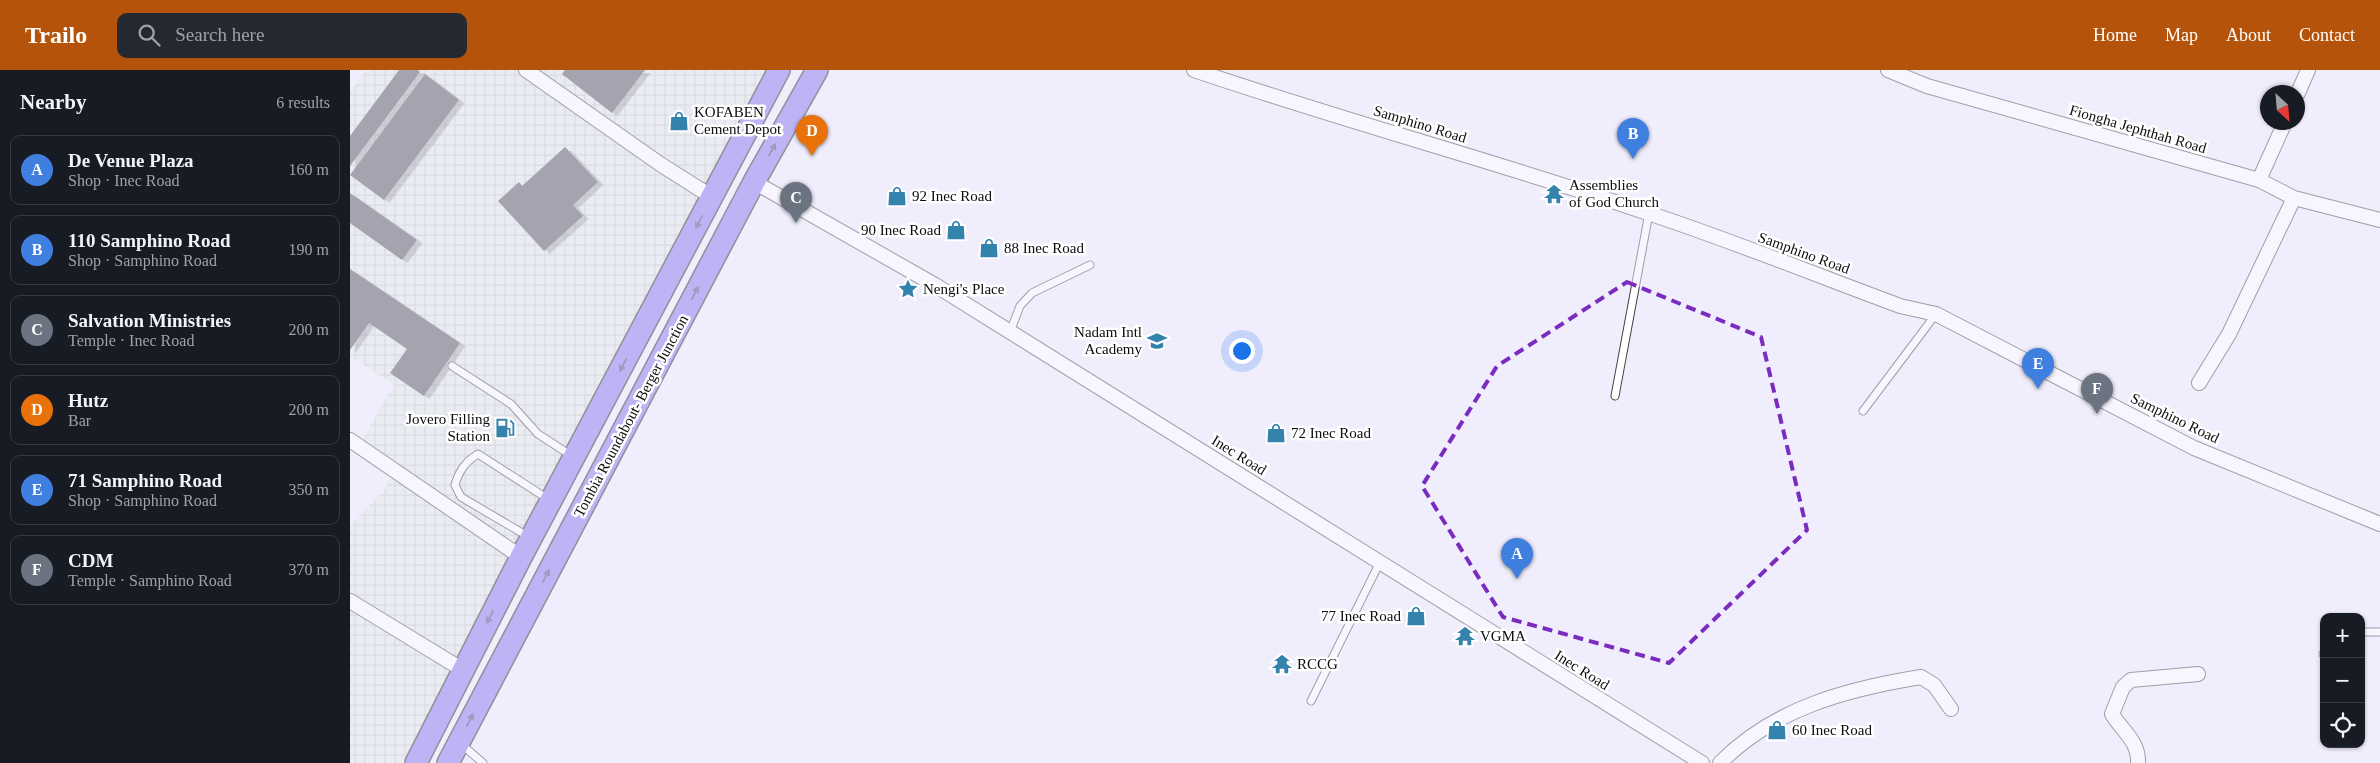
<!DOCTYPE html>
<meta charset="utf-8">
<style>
body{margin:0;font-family:Georgia,serif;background:#242831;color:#f1f3f6}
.controls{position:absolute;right:15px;bottom:15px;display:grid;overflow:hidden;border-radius:10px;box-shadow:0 1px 4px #0004}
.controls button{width:45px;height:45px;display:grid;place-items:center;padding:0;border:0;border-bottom:1px solid #363941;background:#171b24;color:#f1f3f6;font:25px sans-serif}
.compass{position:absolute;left:1910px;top:15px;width:45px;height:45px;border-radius:50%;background:#171b24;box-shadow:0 1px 4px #0004;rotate:154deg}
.you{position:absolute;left:891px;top:280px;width:18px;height:18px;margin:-12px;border:4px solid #fff;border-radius:50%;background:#1a73e8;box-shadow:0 0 0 8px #1a73e833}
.badge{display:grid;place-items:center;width:32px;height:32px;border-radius:50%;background:#b45309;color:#fff;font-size:16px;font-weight:700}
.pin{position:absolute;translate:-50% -41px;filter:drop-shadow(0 1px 2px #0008)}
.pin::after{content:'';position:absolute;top:26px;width:18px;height:15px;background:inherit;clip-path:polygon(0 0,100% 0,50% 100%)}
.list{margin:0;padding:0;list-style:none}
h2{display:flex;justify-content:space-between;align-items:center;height:65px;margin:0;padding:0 20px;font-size:21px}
h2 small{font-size:16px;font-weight:400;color:#9ea1a6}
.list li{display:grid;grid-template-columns:32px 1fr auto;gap:15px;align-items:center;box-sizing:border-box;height:70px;margin:0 10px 10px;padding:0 10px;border:1px solid #363941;border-radius:10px}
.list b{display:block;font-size:19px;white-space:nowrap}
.list p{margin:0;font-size:16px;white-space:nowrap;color:#9ea1a6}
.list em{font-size:16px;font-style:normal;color:#9ea1a6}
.icon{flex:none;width:28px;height:28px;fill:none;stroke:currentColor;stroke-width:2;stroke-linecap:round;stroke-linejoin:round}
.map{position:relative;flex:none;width:2030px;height:693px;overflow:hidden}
header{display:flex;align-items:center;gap:30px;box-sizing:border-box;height:70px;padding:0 25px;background:#b45309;color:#fff}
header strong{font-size:24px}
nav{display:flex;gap:28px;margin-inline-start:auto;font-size:18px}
.search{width:350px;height:45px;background:#242831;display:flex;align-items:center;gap:12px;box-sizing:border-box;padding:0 18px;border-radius:10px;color:#9ea1a6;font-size:19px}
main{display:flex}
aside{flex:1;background:#171b24}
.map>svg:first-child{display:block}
.industrial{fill:url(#industrial-grid)}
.building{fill:#4a4c53;filter:url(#shadow)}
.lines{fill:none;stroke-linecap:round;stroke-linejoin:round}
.service-casing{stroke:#3f3f3f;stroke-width:9}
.minor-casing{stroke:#3f3f3f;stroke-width:16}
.primary-casing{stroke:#1d1d1d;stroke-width:24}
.service{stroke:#fff;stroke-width:7}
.minor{stroke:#fff;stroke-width:14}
.primary{stroke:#8270ea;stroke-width:21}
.oneway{fill:#413970}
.marked{fill:none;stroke:#7b2cbf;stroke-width:4;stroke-dasharray:10 6;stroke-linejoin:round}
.labels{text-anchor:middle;stroke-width:5;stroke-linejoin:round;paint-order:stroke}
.poi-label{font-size:15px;fill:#0c0c0c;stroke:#fff;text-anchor:start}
.street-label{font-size:15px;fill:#0c0c0c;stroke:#fff}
</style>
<header>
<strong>Trailo</strong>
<div class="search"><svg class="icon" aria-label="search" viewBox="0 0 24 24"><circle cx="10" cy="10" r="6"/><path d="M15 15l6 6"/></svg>Search here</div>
<nav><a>Home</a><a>Map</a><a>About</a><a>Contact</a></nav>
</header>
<main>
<aside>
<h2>Nearby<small>6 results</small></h2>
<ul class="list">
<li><span class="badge" style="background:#3f7fe0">A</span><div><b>De Venue Plaza</b><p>Shop · Inec Road</p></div><em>160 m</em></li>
<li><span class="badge" style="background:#3f7fe0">B</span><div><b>110 Samphino Road</b><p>Shop · Samphino Road</p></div><em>190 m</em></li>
<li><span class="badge" style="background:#6b7280">C</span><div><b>Salvation Ministries</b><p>Temple · Inec Road</p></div><em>200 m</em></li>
<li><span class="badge" style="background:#e8710a">D</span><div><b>Hutz</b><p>Bar</p></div><em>200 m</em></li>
<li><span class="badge" style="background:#3f7fe0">E</span><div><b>71 Samphino Road</b><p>Shop · Samphino Road</p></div><em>350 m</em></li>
<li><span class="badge" style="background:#6b7280">F</span><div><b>CDM</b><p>Temple · Samphino Road</p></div><em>370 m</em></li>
</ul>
</aside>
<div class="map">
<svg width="2030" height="693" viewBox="0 0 2030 693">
<defs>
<pattern id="industrial-grid" width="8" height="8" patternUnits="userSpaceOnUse" patternTransform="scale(1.25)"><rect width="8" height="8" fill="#e1eae4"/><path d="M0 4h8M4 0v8" fill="none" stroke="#c0c8c2"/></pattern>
<filter id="shadow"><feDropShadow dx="5.5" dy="3" stdDeviation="0" flood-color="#0004"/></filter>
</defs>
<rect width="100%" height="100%" fill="#f0edfd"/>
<!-- industrial -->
<path class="industrial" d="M 16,0 L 418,0 L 52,693 L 0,693 L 0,456 L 34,420 L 47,395 L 13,369 L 44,315 L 0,286 L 0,22 Z"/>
<!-- building -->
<path class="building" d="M 49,0 L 68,0 L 70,2 L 0,96 L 0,66 Z
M 215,0 L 295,0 L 262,43 L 212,4 Z
M 75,4 L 109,30 L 34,130 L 0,105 Z
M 215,77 L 248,112 L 223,135 L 233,146 L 194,181 L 148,131 L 169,112 L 172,116 Z
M 0,123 L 67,170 L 52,190 L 0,153 Z
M 0,199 L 110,273 L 74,326 L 40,303 L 57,279 L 19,253 L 0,280 Z"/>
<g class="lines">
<defs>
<path id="service" d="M 660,262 L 670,236 L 682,223 L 740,195
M 102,296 L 161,334 L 188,364 L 222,386
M 1265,326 L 1299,143
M 1513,341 L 1586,244
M 179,467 L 111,427 L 105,415 C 109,401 115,392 128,384 L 198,429
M 2011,562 L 2030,562
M 1973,584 L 1974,583
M 961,631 L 1030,492
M 111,674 L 133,693"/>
<path id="minor" d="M 176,0 L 310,94 L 362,127
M 844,0 C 994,51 1148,92 1298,143 C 1383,171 1466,205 1550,236 L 1586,244 L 1844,378 L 2030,454
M 1538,0 L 1577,16 L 1909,110 L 1944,128 L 2030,150
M 1948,23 L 1958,0
M 1909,110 L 1935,52
M 404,112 L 585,215 L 1352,693
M 1849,313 L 1879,264 L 1944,128
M 0,370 L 171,487
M 0,531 L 113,600
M 1370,693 C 1424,638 1497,619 1571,607 L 1584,615 L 1601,639
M 1788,693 C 1789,671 1772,661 1762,644 L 1773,617 L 1781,610 L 1848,604"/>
<path id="primary" d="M 66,693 L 171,487 L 429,0
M 98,693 L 404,112 L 467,0"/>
</defs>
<!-- service casing -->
<use href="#service" class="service-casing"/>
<!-- minor casing -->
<use href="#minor" class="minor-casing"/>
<!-- primary casing -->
<use href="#primary" class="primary-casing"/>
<!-- service -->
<use href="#service" class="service"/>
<!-- minor -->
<use href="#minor" class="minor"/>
<!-- primary -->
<use href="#primary" class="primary"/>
</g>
<!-- one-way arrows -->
<defs><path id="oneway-solid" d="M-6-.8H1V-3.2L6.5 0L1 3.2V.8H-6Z" transform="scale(1.25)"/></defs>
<g class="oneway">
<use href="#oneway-solid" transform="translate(422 80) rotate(-61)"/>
<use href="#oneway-solid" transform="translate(349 152) rotate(118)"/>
<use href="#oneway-solid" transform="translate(345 223) rotate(-62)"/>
<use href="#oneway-solid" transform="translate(273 295) rotate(118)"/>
<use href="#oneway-solid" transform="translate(196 506) rotate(-62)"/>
<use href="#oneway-solid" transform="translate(140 547) rotate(117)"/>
<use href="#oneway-solid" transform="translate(120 650) rotate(-62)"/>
</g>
<!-- marked area -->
<path d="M0 0H2030V693H0ZM 1277,212 L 1411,267 L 1457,460 L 1319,593 L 1153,547 L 1072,416 L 1147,296 Z" fill="#f0edfd" fill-opacity=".55" fill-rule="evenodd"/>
<path class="marked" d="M 1277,212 L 1411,267 L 1457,460 L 1319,593 L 1153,547 L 1072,416 L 1147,296 Z"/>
<!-- icons -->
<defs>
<symbol id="shop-bare" viewBox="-9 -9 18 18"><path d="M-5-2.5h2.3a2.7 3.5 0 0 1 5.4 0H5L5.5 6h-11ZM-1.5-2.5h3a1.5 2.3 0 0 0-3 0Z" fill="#3383ad" stroke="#fff" stroke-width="2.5" paint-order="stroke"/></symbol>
<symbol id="temple-bare" viewBox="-9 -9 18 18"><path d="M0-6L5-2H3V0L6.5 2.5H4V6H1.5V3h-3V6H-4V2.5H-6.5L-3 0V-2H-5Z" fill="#3383ad" stroke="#fff" stroke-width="2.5" paint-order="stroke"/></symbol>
<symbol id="sight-bare" viewBox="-9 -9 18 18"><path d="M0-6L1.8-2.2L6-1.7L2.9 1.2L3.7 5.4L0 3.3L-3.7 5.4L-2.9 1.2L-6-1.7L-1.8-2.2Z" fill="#3383ad" stroke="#fff" stroke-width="2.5" paint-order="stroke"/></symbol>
<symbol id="school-bare" viewBox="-9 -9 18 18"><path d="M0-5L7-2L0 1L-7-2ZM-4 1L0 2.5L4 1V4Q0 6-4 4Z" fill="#3383ad" stroke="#fff" stroke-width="2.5" paint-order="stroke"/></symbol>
<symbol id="fuel-bare" viewBox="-9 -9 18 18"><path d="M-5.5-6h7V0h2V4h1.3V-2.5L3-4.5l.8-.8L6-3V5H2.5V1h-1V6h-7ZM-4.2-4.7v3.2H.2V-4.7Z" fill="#3383ad" stroke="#fff" stroke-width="2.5" paint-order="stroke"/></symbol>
</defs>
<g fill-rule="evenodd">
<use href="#shop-bare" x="315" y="37" width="28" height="28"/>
<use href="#temple-bare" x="1190" y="110" width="28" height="28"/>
<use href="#shop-bare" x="533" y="112" width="28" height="28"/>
<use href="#shop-bare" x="592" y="146" width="28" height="28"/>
<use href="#shop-bare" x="625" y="164" width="28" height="28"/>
<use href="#sight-bare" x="544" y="205" width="28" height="28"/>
<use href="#school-bare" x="793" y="257" width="28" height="28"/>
<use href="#fuel-bare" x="141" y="344" width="28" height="28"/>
<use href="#shop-bare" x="912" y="349" width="28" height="28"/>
<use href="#shop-bare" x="1052" y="532" width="28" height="28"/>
<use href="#temple-bare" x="1101" y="552" width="28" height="28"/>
<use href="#temple-bare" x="918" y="580" width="28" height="28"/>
<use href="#shop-bare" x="1413" y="646" width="28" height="28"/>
</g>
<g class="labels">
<!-- poi labels -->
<g class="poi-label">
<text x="344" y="47">KOFABEN<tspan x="344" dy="17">Cement Depot</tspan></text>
<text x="1219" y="120">Assemblies<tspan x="1219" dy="17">of God Church</tspan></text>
<text x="562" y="131">92 Inec Road</text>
<text x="591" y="165" text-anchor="end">90 Inec Road</text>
<text x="654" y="183">88 Inec Road</text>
<text x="573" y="224">Nengi's Place</text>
<text x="792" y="267" text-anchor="end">Nadam Intl<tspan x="792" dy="17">Academy</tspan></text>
<text x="140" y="354" text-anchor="end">Jovero Filling<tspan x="140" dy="17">Station</tspan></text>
<text x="941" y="368">72 Inec Road</text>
<text x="1051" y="551" text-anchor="end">77 Inec Road</text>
<text x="1130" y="571">VGMA</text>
<text x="947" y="599">RCCG</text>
<text x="1442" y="665">60 Inec Road</text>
</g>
<!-- street labels -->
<g class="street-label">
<text transform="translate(1070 54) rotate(17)" y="5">Samphino Road</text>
<text transform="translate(1788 59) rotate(16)" y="5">Fiongha Jephthah Road</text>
<text transform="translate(1454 183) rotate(20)" y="5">Samphino Road</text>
<text transform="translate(281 346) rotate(-62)" y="5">Tombia Roundabout- Berger Junction</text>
<text transform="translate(1825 348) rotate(26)" y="5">Samphino Road</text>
<text transform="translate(889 385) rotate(32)" y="5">Inec Road</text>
<text transform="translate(1232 600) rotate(32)" y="5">Inec Road</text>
</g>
</g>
</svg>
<div class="controls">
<button>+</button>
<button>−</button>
<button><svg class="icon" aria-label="locate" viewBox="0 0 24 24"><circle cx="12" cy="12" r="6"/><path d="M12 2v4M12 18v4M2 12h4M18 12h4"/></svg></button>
</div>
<svg class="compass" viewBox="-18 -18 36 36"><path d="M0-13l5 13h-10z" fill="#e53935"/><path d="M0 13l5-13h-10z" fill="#9ea1a6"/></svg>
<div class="you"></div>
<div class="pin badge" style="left:1167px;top:509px;background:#3f7fe0">A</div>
<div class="pin badge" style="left:1283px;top:89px;background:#3f7fe0">B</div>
<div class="pin badge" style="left:446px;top:153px;background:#6b7280">C</div>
<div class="pin badge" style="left:462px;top:86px;background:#e8710a">D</div>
<div class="pin badge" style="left:1688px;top:319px;background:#3f7fe0">E</div>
<div class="pin badge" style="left:1747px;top:344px;background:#6b7280">F</div>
</div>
</main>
